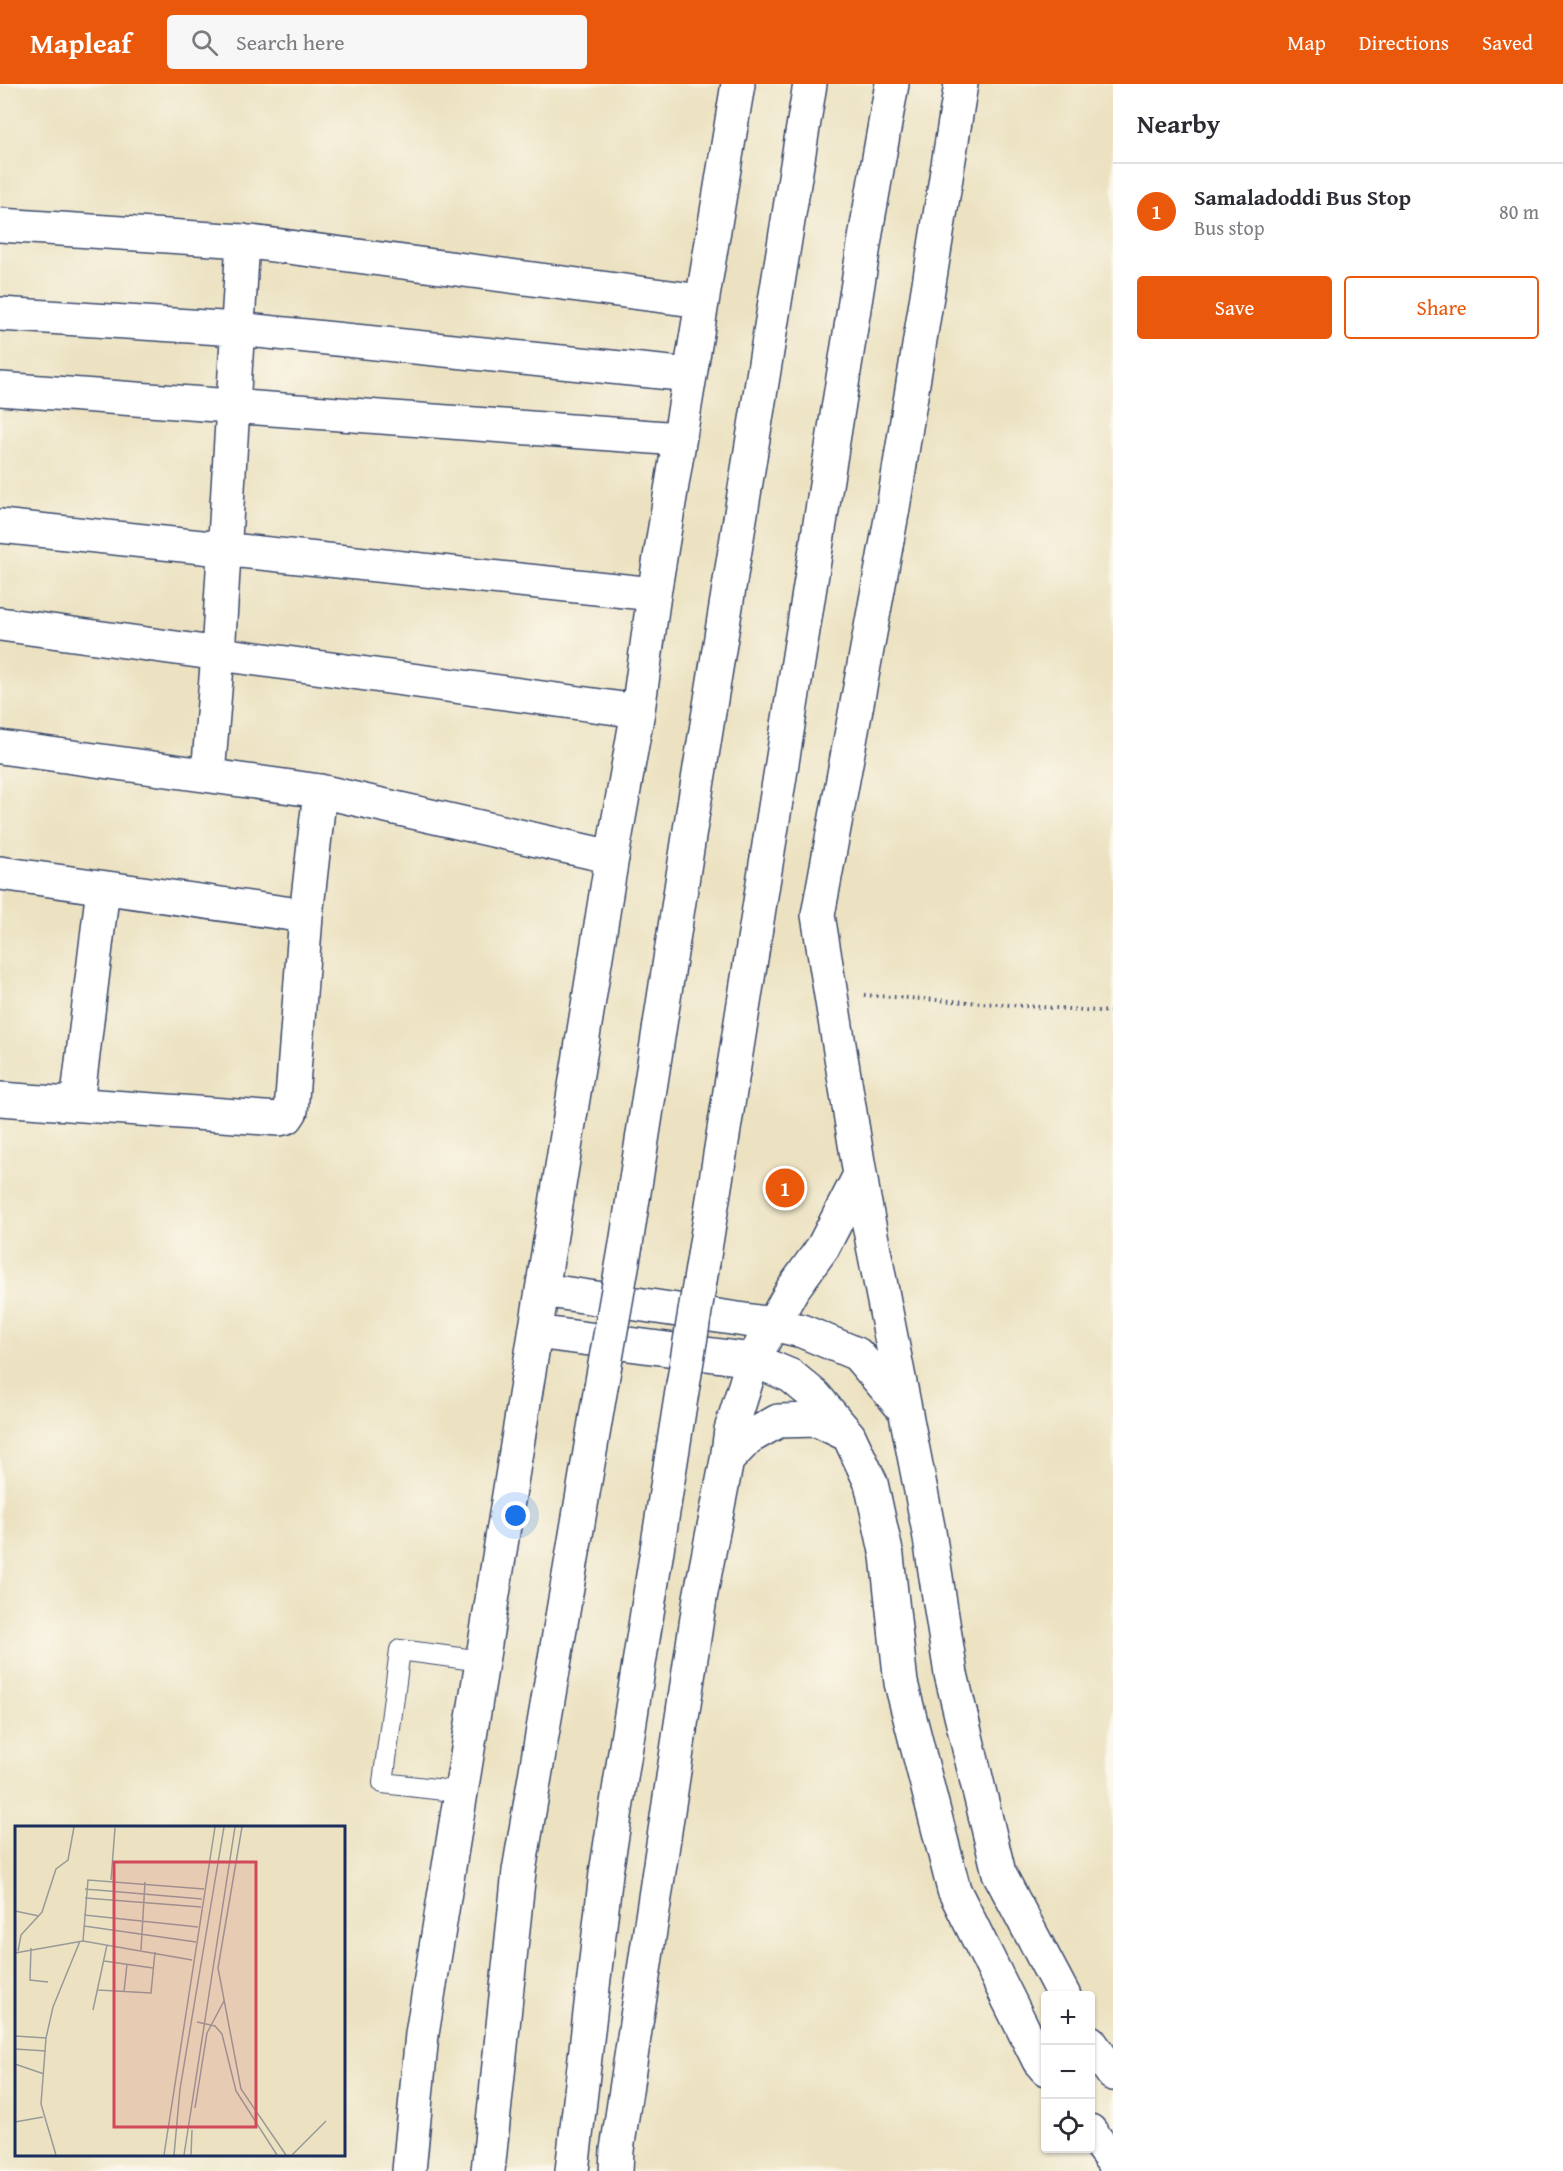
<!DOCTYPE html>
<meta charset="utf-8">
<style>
body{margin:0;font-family:"Gentium Book Plus",serif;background:#f7f7f7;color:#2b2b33}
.controls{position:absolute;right:18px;bottom:18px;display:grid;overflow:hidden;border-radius:6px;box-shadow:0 2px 4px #0004}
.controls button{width:54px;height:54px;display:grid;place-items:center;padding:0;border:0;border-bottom:2px solid #e1e1e2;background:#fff;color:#2b2b33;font:30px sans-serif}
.you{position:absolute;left:516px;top:1432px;width:21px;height:21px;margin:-15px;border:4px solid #fff;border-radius:50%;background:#1a73e8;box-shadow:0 0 0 9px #1a73e833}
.badge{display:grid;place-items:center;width:39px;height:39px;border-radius:50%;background:#ea580c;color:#fff;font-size:20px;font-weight:700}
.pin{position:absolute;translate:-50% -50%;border:3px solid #fff;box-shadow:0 2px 6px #0006}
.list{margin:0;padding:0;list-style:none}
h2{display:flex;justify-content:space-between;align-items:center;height:78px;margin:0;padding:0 24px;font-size:26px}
h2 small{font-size:20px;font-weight:400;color:#7c7c81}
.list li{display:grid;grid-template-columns:39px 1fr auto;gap:18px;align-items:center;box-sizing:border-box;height:96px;padding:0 24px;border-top:2px solid #e1e1e2}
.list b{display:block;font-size:22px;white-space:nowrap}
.list p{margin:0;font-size:20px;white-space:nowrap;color:#7c7c81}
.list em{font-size:20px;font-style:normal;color:#7c7c81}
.actions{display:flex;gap:12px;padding:18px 24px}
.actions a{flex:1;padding:14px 0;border:2px solid #ea580c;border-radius:6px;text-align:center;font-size:21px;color:#ea580c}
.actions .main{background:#ea580c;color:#fff}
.icon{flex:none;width:33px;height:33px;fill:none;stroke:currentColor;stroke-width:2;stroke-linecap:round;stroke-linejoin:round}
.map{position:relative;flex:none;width:1113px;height:2087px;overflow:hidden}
header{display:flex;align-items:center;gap:36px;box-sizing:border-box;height:84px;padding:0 30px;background:#ea580c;color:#fff}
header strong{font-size:28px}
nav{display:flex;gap:33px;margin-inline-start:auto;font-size:21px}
.search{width:420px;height:54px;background:#f7f7f7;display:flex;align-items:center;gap:15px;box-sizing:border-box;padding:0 21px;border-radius:6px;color:#7c7c81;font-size:22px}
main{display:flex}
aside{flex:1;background:#fff}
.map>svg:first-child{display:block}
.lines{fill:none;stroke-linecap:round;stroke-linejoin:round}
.service-casing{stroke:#3a4a6d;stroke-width:22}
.minor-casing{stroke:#3a4a6d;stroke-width:36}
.trunk-casing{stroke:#3a4a6d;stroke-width:36}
.path{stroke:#3a4a6d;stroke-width:4;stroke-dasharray:1.5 4.5;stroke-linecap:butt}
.service{stroke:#fff;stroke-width:20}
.minor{stroke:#fff;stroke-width:33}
.trunk{stroke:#fff;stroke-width:33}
.trunk-bridge-casing{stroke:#3a4a6d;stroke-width:36;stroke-linecap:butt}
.trunk-bridge{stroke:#fff;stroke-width:33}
.inset-road{fill:none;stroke:#989a99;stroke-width:1.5}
.view{fill:#d1495b;fill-opacity:0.15;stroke:#d1495b;stroke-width:3}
.inset-edge{fill:none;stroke:#1b2f5e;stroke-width:3}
</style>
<header>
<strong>Mapleaf</strong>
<div class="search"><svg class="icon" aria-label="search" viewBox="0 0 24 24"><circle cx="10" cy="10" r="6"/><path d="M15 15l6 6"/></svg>Search here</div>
<nav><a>Map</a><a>Directions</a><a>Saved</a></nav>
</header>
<main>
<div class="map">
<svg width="1113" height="2087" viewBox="0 0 1113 2087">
<rect width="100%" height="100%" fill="#fbf7ec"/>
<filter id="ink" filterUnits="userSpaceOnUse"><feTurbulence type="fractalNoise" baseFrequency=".0167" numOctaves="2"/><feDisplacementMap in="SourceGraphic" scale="12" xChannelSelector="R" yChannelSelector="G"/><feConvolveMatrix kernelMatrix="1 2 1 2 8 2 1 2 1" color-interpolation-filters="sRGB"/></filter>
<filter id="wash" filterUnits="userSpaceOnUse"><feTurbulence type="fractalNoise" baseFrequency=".008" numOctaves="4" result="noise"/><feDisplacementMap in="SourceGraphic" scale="24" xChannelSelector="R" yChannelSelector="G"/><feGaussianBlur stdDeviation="1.35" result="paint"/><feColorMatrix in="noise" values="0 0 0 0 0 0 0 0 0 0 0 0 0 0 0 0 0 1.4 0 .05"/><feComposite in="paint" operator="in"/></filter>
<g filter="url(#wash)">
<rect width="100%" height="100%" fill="#ece2c1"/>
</g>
<g filter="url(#ink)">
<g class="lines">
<defs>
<path id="service" d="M 461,1708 L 383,1699 L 400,1566 L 482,1577"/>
<path id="minor" d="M 0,141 L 243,157 L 701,217
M 0,230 L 237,245 L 690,291
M 0,305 L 679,355
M 0,442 L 654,510
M 0,540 L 638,627
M 0,663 L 320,707 L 612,773
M 208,691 L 218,570 L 243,157
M 0,789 L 306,832
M 0,1015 L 279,1035 L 287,1033 L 291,1027 L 306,832 L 320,707
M 77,1020 L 103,804"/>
<path id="trunk" d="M 961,0 L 893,424 L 818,831 L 864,1115 L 929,1448 L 951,1590 L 999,1789 L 1064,1912
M 626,1160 L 690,746 L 810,0
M 703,1178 L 868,136 L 892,0
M 542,1206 L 772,1240 L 802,1247 L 857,1270 L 903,1324
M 535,1248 L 753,1276 L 791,1292 L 815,1312 L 849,1352 L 871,1399 L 887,1472 L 901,1599 L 954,1806 L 1039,1977 L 1046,1985
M 727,1376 L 748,1354 L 778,1337 L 817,1336 L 848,1351
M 1090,1958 L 1113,1990
M 1090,2047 L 1113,2078
M 409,2087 L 422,1950 L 612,773 L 638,627 L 654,510 L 738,0
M 488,2087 L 519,1787 L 601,1303
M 572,2087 L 606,1789 L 683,1301
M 616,2087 L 617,2066 L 700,1514 L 727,1376 L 731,1346 L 753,1276 L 792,1206 L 823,1163 L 860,1091"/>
</defs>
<!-- service casing -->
<use href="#service" class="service-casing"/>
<!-- minor casing -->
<use href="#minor" class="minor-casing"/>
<!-- trunk casing -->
<use href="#trunk" class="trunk-casing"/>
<!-- path -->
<path class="path" d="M 864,911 L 1113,928"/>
<!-- service -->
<use href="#service" class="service"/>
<!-- minor -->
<use href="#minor" class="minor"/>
<!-- trunk -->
<use href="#trunk" class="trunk"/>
<defs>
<path id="trunk-bridge" d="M 683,1301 L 703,1178
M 601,1303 L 626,1160"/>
</defs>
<!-- trunk-bridge casing -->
<use href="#trunk-bridge" class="trunk-bridge-casing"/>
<!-- trunk-bridge -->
<use href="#trunk-bridge" class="trunk-bridge"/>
</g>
</g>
<!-- overview -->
<g transform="translate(15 1742)">
<rect width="330" height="330" fill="#ece2c1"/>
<path class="inset-road" d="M 227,1 L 203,142 L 226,263 L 271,329M 96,54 L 100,2M 70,63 L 187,73M 70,72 L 186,81M 0,85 L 24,90M 69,89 L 183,101M 69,100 L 181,116M 68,115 L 73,54 L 189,63M 16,122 L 15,154 L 33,156M 126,124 L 130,56M 3,125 L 6,109 L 27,86 L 41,43 L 53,34 L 59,1M 0,127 L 68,115 L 177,134M 89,135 L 138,142M 83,164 L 136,167 L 140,126M 109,166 L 112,138M 78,184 L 92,119M 182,196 L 200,200 L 207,208 L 221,265 L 262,329M 0,210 L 31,212M 0,223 L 31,225M 0,238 L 29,248M 180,282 L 192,207 L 209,175M 0,296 L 28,291M 41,329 L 26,278 L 31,212 L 38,181 L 65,115M 149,329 L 200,1M 159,329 L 165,263 L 209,1M 169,329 L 220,1M 176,329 L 177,304M 277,329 L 311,295"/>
<path class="view" d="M 99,36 L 241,36 L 241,301 L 99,301 Z"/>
<rect width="330" height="330" class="inset-edge"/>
</g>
</svg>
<div class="controls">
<button>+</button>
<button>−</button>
<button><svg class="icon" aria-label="locate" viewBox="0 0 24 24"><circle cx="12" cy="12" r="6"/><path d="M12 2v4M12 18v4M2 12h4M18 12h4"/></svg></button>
</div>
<div class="you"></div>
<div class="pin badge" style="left:785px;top:1104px">1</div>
</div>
<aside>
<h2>Nearby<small></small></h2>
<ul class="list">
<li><span class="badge">1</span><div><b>Samaladoddi Bus Stop</b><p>Bus stop</p></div><em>80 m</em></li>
</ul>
<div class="actions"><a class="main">Save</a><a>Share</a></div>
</aside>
</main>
